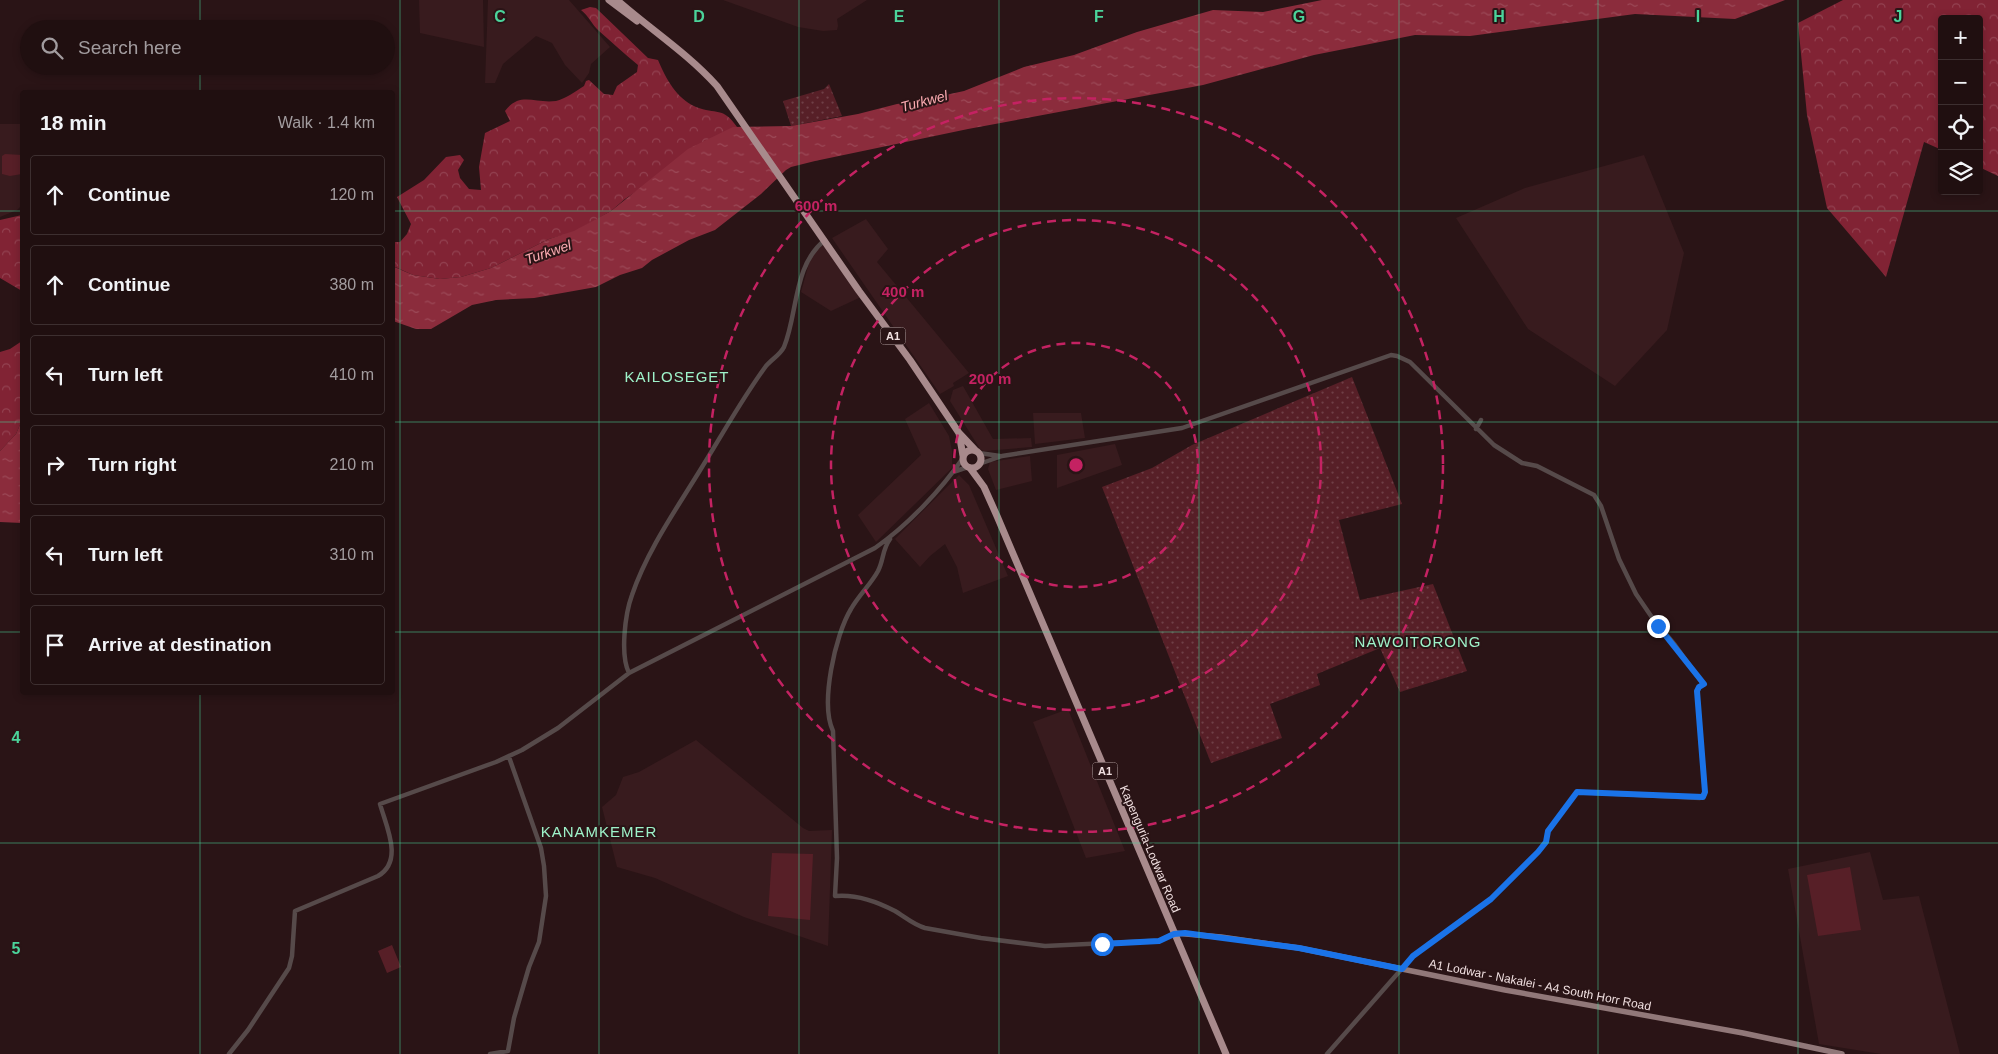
<!DOCTYPE html>
<meta charset="utf-8">
<style>
body{margin:0;font-family:Helvetica,sans-serif;background:#2d1d1e;color:#f1f3f6}
.controls{position:absolute;right:15px;top:15px;display:grid;overflow:hidden;border-radius:5px;box-shadow:0 2px 8px #0003}
.controls button{width:45px;height:45px;display:grid;place-items:center;padding:0;border:0;border-bottom:1px solid #3d2f30;background:#200f10;color:#f1f3f6;font:25px sans-serif}
.stop{position:absolute;width:15px;height:15px;margin:-11px;border:4px solid #1a73e8;border-radius:50%;background:#fff}
.stop.end{background:#1a73e8;border-color:#fff;box-shadow:0 1px 5px #0008}
.list{margin:0;padding:0;list-style:none}
h2{display:flex;justify-content:space-between;align-items:center;height:65px;margin:0;padding:0 20px;font-size:21px}
h2 small{font-size:16px;font-weight:400;color:#a29c9f}
.list li{display:grid;grid-template-columns:32px 1fr auto;gap:15px;align-items:center;box-sizing:border-box;height:80px;margin:0 10px 10px;padding:0 10px;border:1px solid #3d2f30;border-radius:5px}
.list b{display:block;font-size:19px;white-space:nowrap}
.list em{font-size:16px;font-style:normal;color:#a29c9f}
.icon{flex:none;width:28px;height:28px;fill:none;stroke:currentColor;stroke-width:2;stroke-linecap:round;stroke-linejoin:round}
.map{position:relative;flex:none;width:1998px;height:1054px;overflow:hidden}
.search{position:absolute;background:#200f10;box-shadow:0 2px 8px #0003;left:20px;top:20px;width:375px;height:55px;display:flex;align-items:center;gap:12px;box-sizing:border-box;padding:0 18px;border-radius:28px;color:#a29c9f;font-size:19px}
.panel{position:absolute;background:#200f10;box-shadow:0 2px 8px #0003;left:20px;top:90px;width:375px;height:605px;border-radius:5px}
.map>svg:first-child{display:block}
.built{fill:#381b1e}
.grass{fill:url(#grass-dots)}
.forest{fill:url(#forest-crowns)}
.pitch{fill:#571f27}
.water{fill:url(#water-ripples)}
.lines{fill:none;stroke-linecap:round;stroke-linejoin:round}
.minor{stroke:#564a4a;stroke-width:4.5}
.major{stroke:#917879;stroke-width:5.5}
.highway{stroke:#a88a8c;stroke-width:7}
.route{stroke:#1a73e8;stroke-width:6}
.grid{fill:none;stroke:#4bd49b;stroke-width:1;stroke-opacity:0.55}
.ring{fill:none;stroke:#c42262;stroke-width:2.5;stroke-dasharray:9 6}
.labels{text-anchor:middle;stroke-width:4;stroke-linejoin:round;paint-order:stroke}
.shield{fill:#2a1416;stroke:#b5a2a3;stroke-width:1}
.shield-label{font-size:11px;font-weight:bold;fill:#f0dfe0}
.street-label{font-size:12px;fill:#f0dfe0;stroke:#2a1416}
.water-label{font-size:14px;font-style:italic;fill:#fcabb1;stroke:#2a1416}
.quarter-label{font-size:15px;letter-spacing:1px;fill:#9ef2c9;stroke:#2a1416}
.grid-label{font-size:16px;text-anchor:middle;font-weight:bold;fill:#4bd49b;stroke:#2a1416;stroke-width:4;stroke-linejoin:round;paint-order:stroke}
.centre{fill:#c42262;stroke:#2a1416;stroke-width:2.5}
.ring-label{font-size:15px;text-anchor:middle;font-weight:bold;fill:#c42262;stroke:#2a1416;stroke-width:4;stroke-linejoin:round;paint-order:stroke}
</style>
<div class="map">
<svg width="1998" height="1054" viewBox="0 0 1998 1054">
<defs>
<pattern id="grass-dots" width="8" height="8" patternUnits="userSpaceOnUse" patternTransform="scale(1.25)"><rect width="8" height="8" fill="#571f27"/><path d="M2 2h.1M6 6h.1" fill="none" stroke="#6f3f46" stroke-width="1.8" stroke-linecap="round"/></pattern>
<pattern id="forest-crowns" width="20" height="18" patternUnits="userSpaceOnUse" patternTransform="scale(1.25)"><rect width="20" height="18" fill="#812334"/><path d="M2 6a3 3 0 1 1 6 0M12 15a3 3 0 1 1 6 0" fill="none" stroke="#934251"/></pattern>
<pattern id="water-ripples" width="26" height="14" patternUnits="userSpaceOnUse" patternTransform="scale(1.25)"><rect width="26" height="14" fill="#8b2c3c"/><path d="M2 4q2-2 4 0t4 0M15 11q2-2 4 0t4 0" fill="none" stroke="#9c4a58"/></pattern>
</defs>
<rect width="100%" height="100%" fill="#2a1416"/>
<!-- built -->
<path class="built" d="M 419,0 L 483,0 L 484,47 L 420,33 Z
M 488,0 L 569,0 L 610,47 L 591,64 L 589,73 L 582,83 L 565,65 L 552,43 L 536,36 L 503,64 L 495,83 L 485,83 Z
M 723,0 L 867,0 L 837,19 L 838,26 L 837,30 L 823,31 L 798,27 Z
M 0,124 L 22,124 L 22,205 L 17,210 L 0,217 Z
M 1644,155 L 1684,253 L 1667,330 L 1615,386 L 1528,329 L 1456,218 L 1525,188 Z
M 866,219 L 888,249 L 877,262 L 969,373 L 953,383 L 954,386 L 940,394 L 832,238 Z
M 825,243 L 861,297 L 831,311 L 801,292 L 811,256 Z
M 963,386 L 993,439 L 1031,438 L 1032,447 L 984,451 L 980,449 L 950,401 L 953,390 Z
M 929,403 L 949,436 L 952,451 L 952,468 L 876,542 L 858,515 L 921,455 L 905,419 Z
M 1081,413 L 1085,438 L 1035,444 L 1033,413 Z
M 1115,444 L 1122,465 L 1057,488 L 1057,455 Z
M 1030,456 L 1032,481 L 996,490 L 988,469 L 990,462 Z
M 959,475 L 969,485 L 1008,576 L 963,593 L 957,567 L 945,544 L 930,556 L 920,567 L 895,539 Z
M 1068,709 L 1125,851 L 1086,858 L 1033,722 Z
M 696,740 L 803,828 L 809,831 L 832,830 L 828,946 L 744,917 L 655,878 L 617,867 L 602,807 L 616,795 L 623,777 L 639,772 Z
M 1870,852 L 1883,900 L 1919,896 L 1960,1054 L 1881,1054 L 1819,1044 L 1788,869 Z"/>
<!-- grass -->
<path class="grass" d="M 829,84 L 842,116 L 791,126 L 783,101 L 824,89 Z
M 1352,377 L 1402,504 L 1339,520 L 1360,600 L 1433,584 L 1467,671 L 1400,692 L 1380,648 L 1317,674 L 1320,685 L 1270,704 L 1282,738 L 1211,763 L 1102,487 L 1152,468 L 1192,445 Z"/>
<!-- forest -->
<path class="forest" d="M 1843,0 L 1998,0 L 1998,176 L 1979,167 L 1979,19 L 1942,19 L 1942,150 L 1924,142 L 1886,277 L 1827,208 L 1807,115 L 1798,23 Z
M 590,7 L 596,8 L 648,58 L 658,60 C 666,79 676,98 696,107 C 716,115 723,106 737,127 L 718,136 L 625,199 L 611,211 L 574,232 L 549,239 L 491,268 L 461,277 L 440,279 L 413,275 L 393,266 L 393,242 L 400,242 L 407,234 L 411,224 L 397,197 L 424,180 L 446,157 L 460,155 L 464,160 L 458,170 L 460,178 L 469,189 L 481,190 L 479,167 L 485,133 L 510,121 L 505,111 C 520,91 535,104 556,101 C 565,99 576,91 584,86 L 586,81 L 589,80 L 604,94 L 613,95 L 617,86 L 637,72 L 638,65 C 624,54 612,42 599,31 C 592,25 589,16 581,10 Z
M 22,215 L 22,291 L 0,278 L 0,220 Z
M 22,341 L 22,420 L 16,434 L 0,451 L 0,352 L 10,349 Z"/>
<!-- pitch -->
<path class="pitch" d="M 5,154 L 22,155 L 22,174 L 10,176 L 2,174 L 2,156 Z
M 772,853 L 813,854 L 810,920 L 768,916 Z
M 1850,867 L 1861,930 L 1818,936 L 1807,875 Z
M 392,945 L 401,967 L 387,973 L 378,951 Z"/>
<!-- water -->
<path class="water" d="M 1322,0 L 1785,0 L 1735,19 L 1635,14 L 1470,36 L 1415,35 L 1314,55 L 1203,85 L 968,129 L 815,161 L 791,167 L 786,170 L 761,194 L 715,230 L 689,240 L 652,260 L 642,268 L 620,275 L 596,287 L 534,298 L 496,300 L 472,305 L 431,329 L 416,329 L 393,321 L 392,266 L 413,275 L 440,279 L 461,277 L 491,268 L 549,239 L 574,231 L 611,211 L 688,149 L 733,127 L 791,126 L 858,114 L 897,104 L 913,102 L 964,91 L 1024,67 L 1074,55 L 1137,32 L 1213,10 L 1263,12 Z
M 22,420 L 22,523 L 0,522 L 0,451 L 16,434 Z"/>
<g class="lines">
<!-- minor -->
<path class="minor" d="M 1476,429 L 1481,420
M 979,453 L 1000,456
M 982,463 L 1002,456 L 1182,428 L 1391,355 L 1397,356 L 1410,362 L 1494,445 L 1522,463 L 1537,466 L 1594,495 L 1601,506 L 1619,559 L 1636,594 L 1651,616 L 1675,645 L 1703,684 L 1699,687 L 1697,691 L 1705,794 L 1700,798 L 1577,792 L 1548,831 L 1546,842 L 1538,852 L 1491,899 L 1413,956 L 1327,1054
M 953,472 L 968,467
M 890,539 C 882,550 884,559 878,571 C 871,584 859,595 851,609 C 835,635 820,704 833,731 L 837,858 L 835,896 C 855,894 876,901 895,911 C 905,917 914,925 925,928 L 981,938 L 1045,946 L 1150,941 L 1159,941 L 1174,933
M 629,673 C 620,655 625,614 632,595 C 647,551 675,511 699,472 C 721,437 741,400 766,366 C 772,359 780,355 784,347 C 798,313 793,265 825,240
M 229,1054 L 248,1030 L 289,968 L 292,956 L 295,911 L 378,876 C 404,861 386,826 380,804 L 496,762 L 522,750 L 558,728 L 629,673 L 875,548 C 907,526 941,490 963,458
M 490,1054 L 508,1051 L 514,1018 L 529,967 L 539,942 L 546,896 L 544,866 L 541,848 L 509,757"/>
<!-- major -->
<path class="major" d="M 1174,933 L 1221,937 L 1299,948 L 1505,990 L 1743,1033 L 1842,1054"/>
<!-- highway -->
<path class="highway" d="M 609,0 L 637,21
M 617,0 C 651,30 686,52 717,86 L 859,291 L 910,360 L 959,433 L 975,450
M 959,433 L 963,456
M963 459a9 9 0 1 1 18 0a9 9 0 1 1-18 0Z
M 970,468 L 984,487 L 997,516 L 1226,1054"/>
</g>
<g class="lines">
<!-- route -->
<path class="route" d="M 1102,944 L 1159,941 L 1174,934 L 1185,933 L 1299,948 L 1402,969 L 1413,956 L 1491,899 L 1538,852 L 1546,842 L 1548,831 L 1577,792 L 1703,797 L 1705,792 L 1697,691 L 1699,687 L 1704,684 L 1658,626"/>
</g>
<!-- grid -->
<path class="grid" d="M 200,0 L 200,29M 400,0 L 400,1054M 599,0 L 599,1054M 799,0 L 799,1054M 999,0 L 999,1054M 1199,0 L 1199,1054M 1399,0 L 1399,1054M 1598,0 L 1598,1054M 1798,0 L 1798,1054M 200,66 L 200,92M 0,211 L 22,211M 392,211 L 1998,211M 0,422 L 22,422M 392,422 L 1998,422M 0,632 L 22,632M 392,632 L 1998,632M 200,692 L 200,1054M 0,843 L 1998,843"/>
<!-- distance rings -->
<g class="ring">
<circle cx="1076" cy="465" r="122"/>
<circle cx="1076" cy="465" r="245"/>
<circle cx="1076" cy="465" r="367"/>
</g>
<g class="labels">
<!-- shield labels -->
<g class="shield">
<rect x="880.5" y="327.5" width="25" height="17" rx="4"/>
<rect x="1092.5" y="762.5" width="25" height="17" rx="4"/>
</g>
<g class="shield-label">
<text x="893" y="340">A1</text>
<text x="1105" y="775">A1</text>
</g>
<!-- street labels -->
<g class="street-label">
<text transform="translate(1150 849) rotate(67)" y="4">Kapenguria-Lodwar Road</text>
<text transform="translate(1540 985) rotate(11)" y="4">A1 Lodwar - Nakalei - A4 South Horr Road</text>
</g>
<!-- water labels -->
<g class="water-label">
<text transform="translate(924 101) rotate(-15)" y="5">Turkwel</text>
<text transform="translate(548 252) rotate(-19)" y="5">Turkwel</text>
</g>
<!-- quarter labels -->
<g class="quarter-label">
<text x="677" y="382">KAILOSEGET</text>
<text x="1418" y="647">NAWOITORONG</text>
<text x="599" y="837">KANAMKEMER</text>
</g>
</g>
<g class="grid-label">
<text x="500" y="22">C</text>
<text x="699" y="22">D</text>
<text x="899" y="22">E</text>
<text x="1099" y="22">F</text>
<text x="1299" y="22">G</text>
<text x="1499" y="22">H</text>
<text x="1698" y="22">I</text>
<text x="1898" y="22">J</text>
<text x="16" y="743">4</text>
<text x="16" y="954">5</text>
</g>
<circle cx="1076" cy="465" r="8" class="centre"/>
<g class="ring-label">
<text x="816" y="211">600 m</text>
<text x="903" y="297">400 m</text>
<text x="990" y="384">200 m</text>
</g>
</svg>
<div class="controls">
<button>+</button>
<button>−</button>
<button><svg class="icon" aria-label="locate" viewBox="0 0 24 24"><circle cx="12" cy="12" r="6"/><path d="M12 2v4M12 18v4M2 12h4M18 12h4"/></svg></button>
<button><svg class="icon" aria-label="layers" viewBox="0 0 24 24"><path d="M12 4l9 5-9 5-9-5zM3 14l9 5 9-5"/></svg></button>
</div>
<div class="stop" style="left:1102px;top:944px"></div>
<div class="stop end" style="left:1658px;top:626px"></div>
<div class="search"><svg class="icon" aria-label="search" viewBox="0 0 24 24"><circle cx="10" cy="10" r="6"/><path d="M15 15l6 6"/></svg>Search here</div>
<section class="panel">
<h2>18 min<small>Walk · 1.4 km</small></h2>
<ul class="list">
<li><svg class="icon" aria-label="ahead" viewBox="0 0 24 24"><path d="M12 20V5M6 11l6-6 6 6"/></svg><div><b>Continue</b></div><em>120 m</em></li>
<li><svg class="icon" aria-label="ahead" viewBox="0 0 24 24"><path d="M12 20V5M6 11l6-6 6 6"/></svg><div><b>Continue</b></div><em>380 m</em></li>
<li><svg class="icon" aria-label="left" viewBox="0 0 24 24"><path d="M17 20v-9H6M10 6l-5 5 5 5"/></svg><div><b>Turn left</b></div><em>410 m</em></li>
<li><svg class="icon" aria-label="right" viewBox="0 0 24 24"><path d="M7 20v-9h11M14 6l5 5-5 5"/></svg><div><b>Turn right</b></div><em>210 m</em></li>
<li><svg class="icon" aria-label="left" viewBox="0 0 24 24"><path d="M17 20v-9H6M10 6l-5 5 5 5"/></svg><div><b>Turn left</b></div><em>310 m</em></li>
<li><svg class="icon" aria-label="arrive" viewBox="0 0 24 24"><path d="M6 21V4h12l-3 4 3 4H6"/></svg><div><b>Arrive at destination</b></div></li>
</ul>
</section>
</div>
